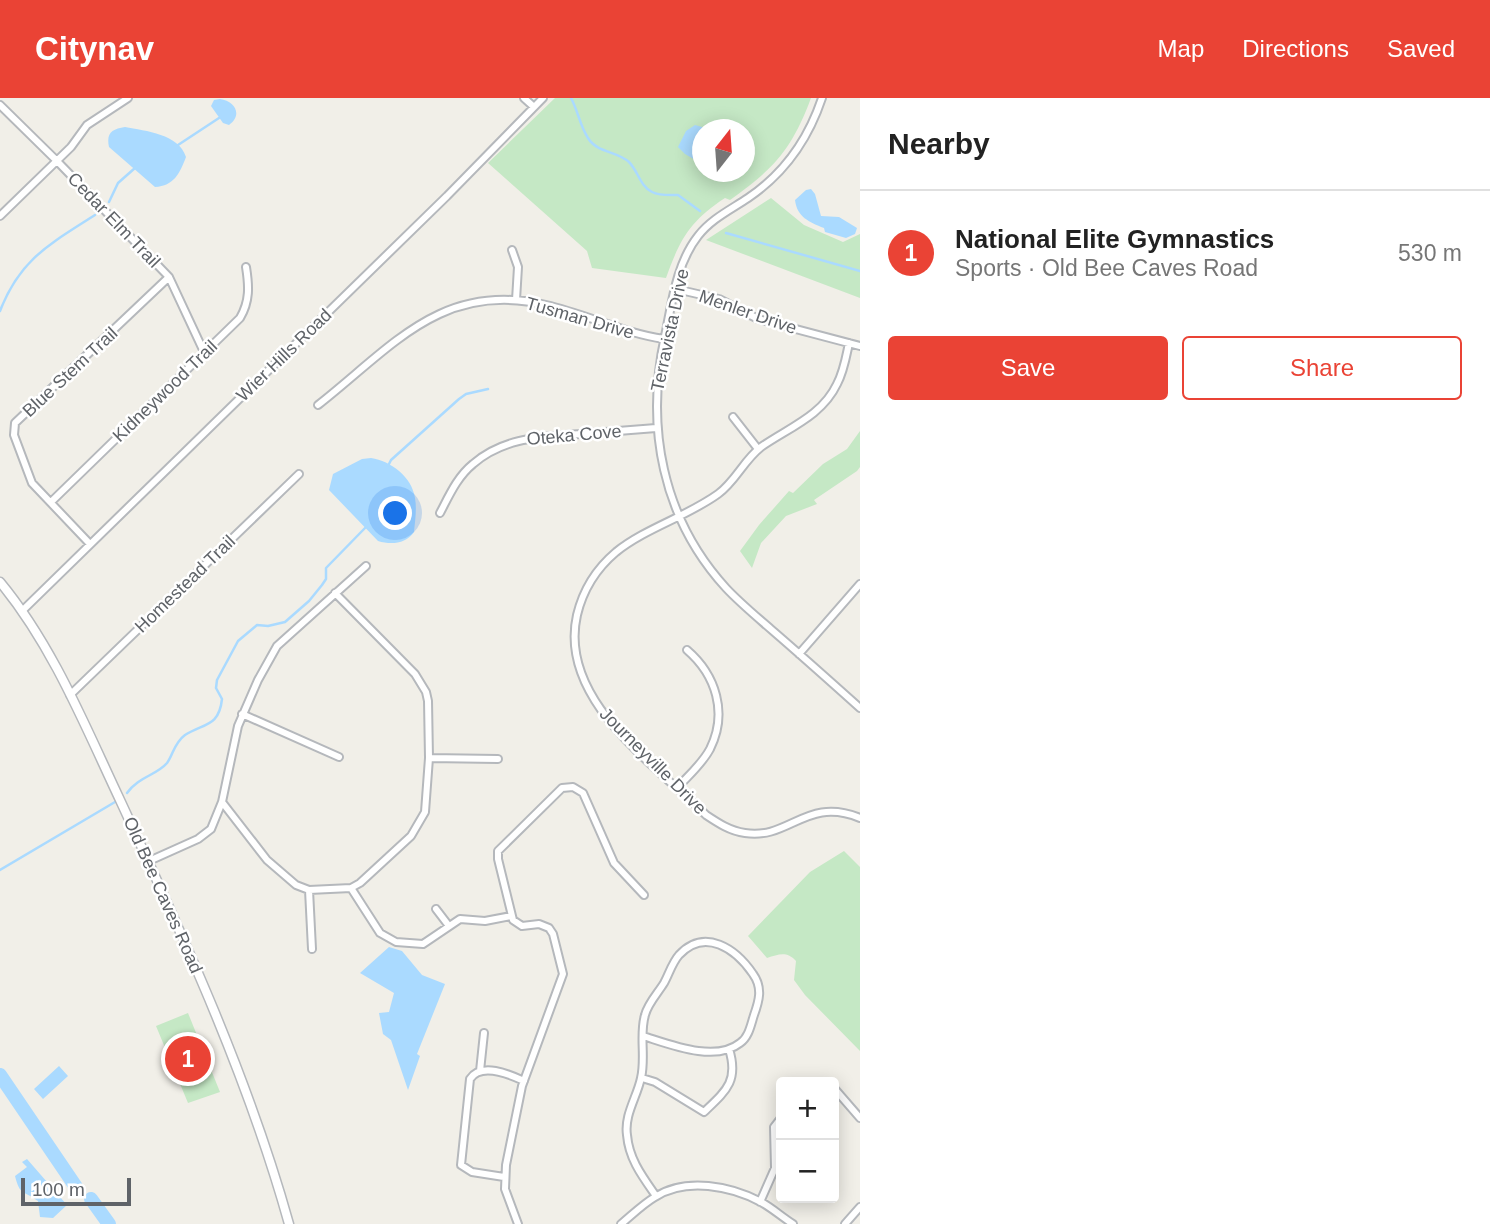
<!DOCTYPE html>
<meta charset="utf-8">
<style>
body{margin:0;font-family:Helvetica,sans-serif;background:#f2f2f2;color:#222}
.controls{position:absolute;right:21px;bottom:21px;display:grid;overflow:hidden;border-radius:7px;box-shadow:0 4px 18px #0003}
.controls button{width:63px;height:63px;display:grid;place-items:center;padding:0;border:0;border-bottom:2px solid #e0e0e0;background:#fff;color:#222;font:35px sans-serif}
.compass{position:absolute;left:692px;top:21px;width:63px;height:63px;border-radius:50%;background:#fff;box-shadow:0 4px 18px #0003;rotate:17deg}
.scale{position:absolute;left:21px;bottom:18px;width:110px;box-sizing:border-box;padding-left:7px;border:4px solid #5f6368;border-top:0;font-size:19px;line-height:24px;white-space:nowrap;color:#5f6368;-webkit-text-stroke:5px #fff;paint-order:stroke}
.you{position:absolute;left:396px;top:416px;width:24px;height:24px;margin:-18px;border:5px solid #fff;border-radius:50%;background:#1a73e8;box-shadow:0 0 0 10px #1a73e833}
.badge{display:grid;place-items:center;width:46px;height:46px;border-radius:50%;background:#ea4335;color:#fff;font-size:23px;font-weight:700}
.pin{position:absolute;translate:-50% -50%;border:4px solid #fff;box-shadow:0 2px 7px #0006}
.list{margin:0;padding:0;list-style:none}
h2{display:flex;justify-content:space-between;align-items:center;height:91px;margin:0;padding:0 28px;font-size:30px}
h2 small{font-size:23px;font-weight:400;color:#767676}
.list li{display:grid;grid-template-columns:46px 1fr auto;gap:21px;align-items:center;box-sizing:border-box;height:126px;padding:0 28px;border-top:2px solid #e0e0e0}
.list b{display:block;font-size:26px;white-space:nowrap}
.list p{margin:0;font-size:23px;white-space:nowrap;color:#767676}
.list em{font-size:23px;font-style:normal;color:#767676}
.actions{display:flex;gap:14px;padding:21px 28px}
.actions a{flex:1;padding:16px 0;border:2px solid #ea4335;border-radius:7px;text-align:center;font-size:24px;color:#ea4335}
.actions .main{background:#ea4335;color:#fff}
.map{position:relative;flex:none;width:860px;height:1126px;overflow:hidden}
header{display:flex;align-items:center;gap:42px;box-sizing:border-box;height:98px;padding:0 35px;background:#ea4335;color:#fff}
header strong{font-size:33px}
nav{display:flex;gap:38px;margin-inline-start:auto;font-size:24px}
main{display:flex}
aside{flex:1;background:#fff}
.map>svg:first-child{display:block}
.green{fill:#c5e8c5;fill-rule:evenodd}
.water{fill:#aadaff}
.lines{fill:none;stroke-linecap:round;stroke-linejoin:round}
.stream{stroke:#aadaff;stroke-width:2.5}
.river{stroke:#aadaff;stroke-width:14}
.minor-casing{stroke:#b5b8bc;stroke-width:10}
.tertiary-casing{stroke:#b5b8bc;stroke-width:11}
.minor{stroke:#fff;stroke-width:6}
.tertiary{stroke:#fff;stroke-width:8}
.labels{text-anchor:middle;stroke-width:5;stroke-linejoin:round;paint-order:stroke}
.street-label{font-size:18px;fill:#5f6368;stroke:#fff}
</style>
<header>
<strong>Citynav</strong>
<nav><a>Map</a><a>Directions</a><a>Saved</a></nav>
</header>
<main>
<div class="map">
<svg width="860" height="1126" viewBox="0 0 860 1126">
<rect width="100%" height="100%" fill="#f1efe8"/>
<!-- green -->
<path class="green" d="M 555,0 L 811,0 C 792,51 774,71 730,102 L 725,100 C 690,123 680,141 666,180 L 592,170 L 587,153 L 488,65 ZM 702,32 L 744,32 L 744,74 L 702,74 Z
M 771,100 L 804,127 L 843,144 L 860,136 L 860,200 L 706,142 Z
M 860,333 L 860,369 L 857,373 L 814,402 L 817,406 L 786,418 L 761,445 L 752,470 L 740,453 L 759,427 L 789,393 L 793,395 L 823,366 L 847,351 Z
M 844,753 L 860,769 L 860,953 L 805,897 L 794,882 L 796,863 C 787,853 779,856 767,860 L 748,838 L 810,774 Z
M 188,915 L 220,994 L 188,1005 L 156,928 Z"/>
<!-- water -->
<path class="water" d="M 220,1 C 235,3 243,17 229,27 L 223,25 L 211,8 L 214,2 Z
M 695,27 L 709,31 L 702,32 L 702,66 L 685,56 L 678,49 L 686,33 Z
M 125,29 C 146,33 179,36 186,59 C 180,75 174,88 155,89 L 109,49 C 106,35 112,31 125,29 Z
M 811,91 L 815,96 L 821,118 L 839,119 L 857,130 L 855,136 L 846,140 L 825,134 L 824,130 C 809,124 797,119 795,102 L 806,92 Z
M 371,360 C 391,363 412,379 415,400 C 417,411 415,423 414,434 C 406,446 391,447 378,443 L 329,392 L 333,376 L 362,361 Z
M 389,849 L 402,853 L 422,877 L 445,886 L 417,956 L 420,958 L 408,992 L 391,942 L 383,936 L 379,915 L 389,914 L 394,895 L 360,875 Z
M 59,968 L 68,978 L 43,1001 L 34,991 Z
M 27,1061 L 67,1107 L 53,1120 L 40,1119 L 38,1103 C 23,1092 20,1098 15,1078 L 27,1069 L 22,1064 Z"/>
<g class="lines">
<!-- stream -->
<path class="stream" d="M 571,0 C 578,13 580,28 588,40 C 597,55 617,53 629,64 C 638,73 640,88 652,94 C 660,98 669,97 678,97 L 700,113
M 178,47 L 219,20
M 109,104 L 118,85 L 135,70
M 726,135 L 860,173
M 0,213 C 20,161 50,146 95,117
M 388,368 L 391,362 L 459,301 L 466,296 L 488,291
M 127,695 C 138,679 157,677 167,665 C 173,657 174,645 185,637 C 204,625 219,629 222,601 L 216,590 L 217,582 L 238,543 L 257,527 L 268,528 L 285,524 L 309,503 L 322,487 L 326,481 L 326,470 L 366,429
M 0,772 L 115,704"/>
<!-- river -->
<path class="river" d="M 0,977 L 76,1089
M 91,1101 L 109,1126"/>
<defs>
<path id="minor" d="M 524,0 L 534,9
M 822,0 C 808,42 785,75 748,100 C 730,112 711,121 698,138 C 676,166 672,205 665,238 C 645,328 662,420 726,490 C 740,505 757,519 773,533 C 802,558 831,584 860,610
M 0,7 L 57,63 L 169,179 L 204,254
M 0,118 L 71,49 L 87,27 L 128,0
M 512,152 L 518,169 L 516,202
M 676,191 L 719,201 L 758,221 L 860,248
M 849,245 C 846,259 844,273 837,286 C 822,318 788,330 761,349 C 744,362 735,384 718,396 C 686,419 646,430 616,454 C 597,470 583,492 577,517 C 558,601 653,665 706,717 C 718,725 730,733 745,735 C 790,742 806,698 860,720
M 318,307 C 391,250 442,182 546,207 C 586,216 623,235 664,241
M 733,319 L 758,351
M 51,404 L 240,220 C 250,203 249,188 246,169
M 440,415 C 449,398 457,379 473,366 C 504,339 542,339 580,336 C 606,334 631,332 656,330
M 89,445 L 32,385 L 14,337 L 15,325 L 169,179
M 23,512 L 447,98 L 543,0
M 799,556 L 860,486
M 70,597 L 299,376
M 242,616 L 339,659
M 429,660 L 498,661
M 678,689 C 689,677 702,666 710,651 C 728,615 716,577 687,552
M 222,704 L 267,762 L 296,787 L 309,792 L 351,790 L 360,785 L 411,738 L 425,714 L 429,660 L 428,603 L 426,594 L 415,576 L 335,495
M 149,763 L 198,741 L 211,731 L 222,704 L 238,628 L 258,582 L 277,548 L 366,468
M 351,790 L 380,835 L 396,844 L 423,846 L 460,821 L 485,823 L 511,818
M 309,792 L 312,851
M 436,811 L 449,828
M 643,938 C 669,946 715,965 740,945 C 749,939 751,926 754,917 C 759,903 763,890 753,876 C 736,851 705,829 679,857 C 672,865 669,876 664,885 C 658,895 648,905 645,917 C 639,937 646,959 641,980 C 637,999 624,1017 627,1037 C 629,1061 642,1078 656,1098
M 480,973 L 484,935
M 642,980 L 655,984 L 704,1014 C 726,993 739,983 729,951
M 834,990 L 860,1020
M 504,1079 L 472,1074 L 461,1067 L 470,981 C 481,964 509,976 524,983
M 760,1104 L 775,1070 L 774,1029 L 781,1020
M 518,1126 L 505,1091 L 506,1067 L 522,988 L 563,876 L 553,836 L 549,830 L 539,826 L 522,828 L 513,822 L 498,761 L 498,753 L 562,690 L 573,689 L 583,695 L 614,765 L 644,797
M 621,1126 C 632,1117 643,1106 655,1099 C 686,1079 731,1088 761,1104 C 772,1110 782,1119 793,1126
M 845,1126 L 860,1109"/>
<path id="tertiary" d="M 0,484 C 53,548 85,628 120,702 C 184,840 248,979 289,1126"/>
</defs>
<!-- minor casing -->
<use href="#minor" class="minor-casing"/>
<!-- tertiary casing -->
<use href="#tertiary" class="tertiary-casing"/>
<!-- minor -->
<use href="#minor" class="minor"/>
<!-- tertiary -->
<use href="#tertiary" class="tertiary"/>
</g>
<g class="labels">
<!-- street labels -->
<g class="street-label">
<text transform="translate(114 122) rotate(46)" y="6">Cedar Elm Trail</text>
<text transform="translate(748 214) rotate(19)" y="6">Menler Drive</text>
<text transform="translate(580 220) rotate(16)" y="6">Tusman Drive</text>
<text transform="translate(670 232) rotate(-78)" y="6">Terravista Drive</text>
<text transform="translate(284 257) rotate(-44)" y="6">Wier Hills Road</text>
<text transform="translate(70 274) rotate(-43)" y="6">Blue Stem Trail</text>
<text transform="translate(165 293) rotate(-44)" y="6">Kidneywood Trail</text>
<text transform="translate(574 337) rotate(-5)" y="6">Oteka Cove</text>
<text transform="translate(185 486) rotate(-44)" y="6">Homestead Trail</text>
<text transform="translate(653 663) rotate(45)" y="6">Journeyville Drive</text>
<text transform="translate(163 797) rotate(66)" y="6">Old Bee Caves Road</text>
</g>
</g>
</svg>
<div class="controls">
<button>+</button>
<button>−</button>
</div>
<svg class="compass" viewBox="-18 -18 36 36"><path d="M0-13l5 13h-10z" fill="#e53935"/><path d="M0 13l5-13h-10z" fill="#767676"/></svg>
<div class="scale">100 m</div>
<div class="you"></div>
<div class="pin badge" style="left:188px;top:961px">1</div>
</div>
<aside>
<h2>Nearby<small></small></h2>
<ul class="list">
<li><span class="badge">1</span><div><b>National Elite Gymnastics</b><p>Sports · Old Bee Caves Road</p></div><em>530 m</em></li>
</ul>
<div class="actions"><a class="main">Save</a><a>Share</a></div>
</aside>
</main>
